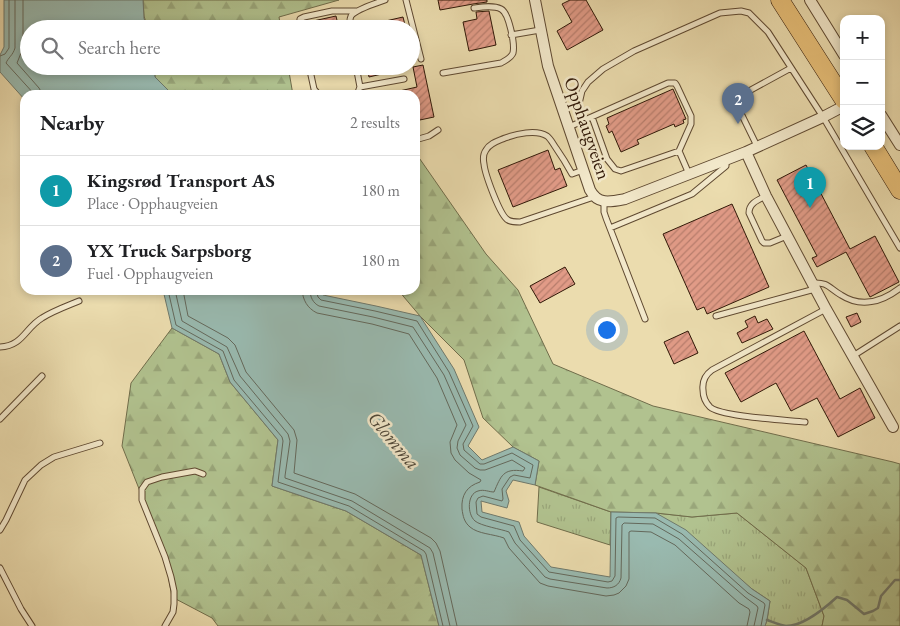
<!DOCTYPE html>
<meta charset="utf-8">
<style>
body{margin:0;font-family:"EB Garamond",serif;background:#f6f6f6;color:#202124}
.controls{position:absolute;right:15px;top:15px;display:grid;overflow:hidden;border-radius:10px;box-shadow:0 2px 8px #0003}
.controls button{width:45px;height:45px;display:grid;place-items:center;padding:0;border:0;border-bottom:1px solid #e0e0e0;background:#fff;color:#202124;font:25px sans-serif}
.you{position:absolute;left:606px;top:329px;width:18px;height:18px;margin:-12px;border:4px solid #fff;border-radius:50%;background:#1a73e8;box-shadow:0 0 0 8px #1a73e833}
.badge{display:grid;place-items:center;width:32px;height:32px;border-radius:50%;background:#8f2418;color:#fff;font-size:16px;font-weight:700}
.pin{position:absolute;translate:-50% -41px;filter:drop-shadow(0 1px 2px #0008)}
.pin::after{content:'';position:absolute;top:26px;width:18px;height:15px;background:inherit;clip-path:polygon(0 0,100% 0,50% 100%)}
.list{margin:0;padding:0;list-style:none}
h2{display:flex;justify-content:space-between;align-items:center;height:65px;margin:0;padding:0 20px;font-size:21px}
h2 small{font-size:16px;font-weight:400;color:#757577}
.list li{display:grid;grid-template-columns:32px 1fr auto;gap:15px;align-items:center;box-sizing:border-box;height:70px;padding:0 20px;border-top:1px solid #e0e0e0}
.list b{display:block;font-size:19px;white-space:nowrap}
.list p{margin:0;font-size:16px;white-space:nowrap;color:#757577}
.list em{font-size:16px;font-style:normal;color:#757577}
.icon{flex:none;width:28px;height:28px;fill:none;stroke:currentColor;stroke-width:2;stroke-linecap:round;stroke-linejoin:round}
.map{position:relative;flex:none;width:900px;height:626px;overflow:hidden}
.search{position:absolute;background:#fff;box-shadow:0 2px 8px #0003;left:20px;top:20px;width:400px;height:55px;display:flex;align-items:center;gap:12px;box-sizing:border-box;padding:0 18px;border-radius:28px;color:#757577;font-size:19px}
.panel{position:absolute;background:#fff;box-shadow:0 2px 8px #0003;left:20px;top:90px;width:400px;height:205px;border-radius:15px}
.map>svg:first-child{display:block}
.grass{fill:url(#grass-tufts);stroke:#706d4b}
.forest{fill:url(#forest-firs);stroke:#706d4b}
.water{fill:#99bab0;stroke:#6f796c}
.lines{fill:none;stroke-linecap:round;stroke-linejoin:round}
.shore{stroke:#64695c;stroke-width:1}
.stream{stroke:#6f796c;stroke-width:2.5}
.building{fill:url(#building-hatch);stroke:#301807}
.service-casing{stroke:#5f4931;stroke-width:7}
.minor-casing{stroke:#5f4931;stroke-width:12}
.trunk-casing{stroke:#301807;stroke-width:19}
.service{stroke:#f2e8ca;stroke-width:5}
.minor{stroke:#f2e8ca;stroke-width:10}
.trunk{stroke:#e6be77;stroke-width:18}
.labels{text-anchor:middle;stroke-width:5;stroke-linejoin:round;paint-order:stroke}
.street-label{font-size:19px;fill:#301807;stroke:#f2e8ca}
.water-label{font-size:20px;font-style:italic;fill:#50493a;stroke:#f2e8ca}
</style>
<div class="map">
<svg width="900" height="626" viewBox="0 0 900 626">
<defs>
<pattern id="grass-tufts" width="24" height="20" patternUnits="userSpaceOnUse" patternTransform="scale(1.25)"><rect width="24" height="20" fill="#b1c28f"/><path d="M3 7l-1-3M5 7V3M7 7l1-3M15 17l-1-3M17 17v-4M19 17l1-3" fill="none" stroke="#99a67a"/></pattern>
<pattern id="forest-firs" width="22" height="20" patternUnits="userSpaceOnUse" patternTransform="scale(1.25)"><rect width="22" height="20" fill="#b1c28f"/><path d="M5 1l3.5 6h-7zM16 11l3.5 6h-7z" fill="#99a67a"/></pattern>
<pattern id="building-hatch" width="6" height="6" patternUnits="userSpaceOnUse" patternTransform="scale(1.25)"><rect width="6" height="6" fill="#e19b87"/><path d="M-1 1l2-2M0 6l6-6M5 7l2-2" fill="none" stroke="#b77d6c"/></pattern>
</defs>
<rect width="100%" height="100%" fill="#ebdcae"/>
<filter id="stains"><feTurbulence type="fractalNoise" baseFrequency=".004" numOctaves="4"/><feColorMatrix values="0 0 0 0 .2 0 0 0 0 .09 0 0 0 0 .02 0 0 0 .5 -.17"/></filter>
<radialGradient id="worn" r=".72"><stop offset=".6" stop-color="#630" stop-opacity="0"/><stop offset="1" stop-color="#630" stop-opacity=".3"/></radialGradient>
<!-- grass -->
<path class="grass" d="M 539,487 L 611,512 L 610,545 L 537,522 Z
M 656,513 L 692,517 L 737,513 L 806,568 L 824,616 L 822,626 L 765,626 L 767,620 L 770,601 L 752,589 Z"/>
<!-- forest -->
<path class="forest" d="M 143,0 L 339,0 L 279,17 L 281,29 L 148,29 L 144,16 Z
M 154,66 L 288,66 L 293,95 L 173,95 L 155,77 Z
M 415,152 L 486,254 L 518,290 L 553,364 L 653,406 L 893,462 L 900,464 L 900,626 L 822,626 L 824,616 L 806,568 L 737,513 L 692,517 L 656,513 L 611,512 L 535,485 L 539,461 L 513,447 L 483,418 L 464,360 L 420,316 L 398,290 L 415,290 Z
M 172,328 L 219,354 L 230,382 L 278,440 L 272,486 L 346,511 L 421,555 L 439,626 L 218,626 L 212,618 L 172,597 L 165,557 L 153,524 L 122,446 L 131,383 Z"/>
<!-- water -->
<path class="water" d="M 4,0 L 143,0 L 144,18 L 147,29 L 29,29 L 29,66 L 154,66 L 155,77 L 173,95 L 25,95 L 25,100 L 0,72 L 0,55 L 4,47 Z
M 163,290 L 320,290 L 323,295 L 376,306 L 420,316 L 454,369 L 479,427 L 468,446 L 482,460 L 513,447 L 539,461 L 535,485 L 513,480 L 506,491 L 509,501 L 507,508 L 481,501 L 482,512 L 519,522 L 524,536 L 551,567 L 610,577 L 611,512 L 656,513 L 686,530 L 752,589 L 770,601 L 767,620 L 765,626 L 439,626 L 421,555 L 346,511 L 272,486 L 278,440 L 230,382 L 219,354 L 172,328 Z"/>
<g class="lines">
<!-- shore -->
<path class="shore" d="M 15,0 L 15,48 C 13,55 8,58 6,63 L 35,95
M 23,0 L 23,48 L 17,63 L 39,88 L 43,95
M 0,56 L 5,54 L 9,48 L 9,0
M 168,290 L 176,325 L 223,351 L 234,380 L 282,437 L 283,441 L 278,482 L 349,506 L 424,551 L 426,554 L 443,626
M 175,290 L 182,321 L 227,347 L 240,376 L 288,434 L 290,441 L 285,476 L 285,478 L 352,501 L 430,548 L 433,553 L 450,626
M 183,290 L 188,316 L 228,338 L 235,345 L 246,372 L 294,430 L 297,440 L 294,473 L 355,494 L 431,538 L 436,543 L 440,551 L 457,626
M 302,290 C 303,300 307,308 317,313 L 372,324 L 409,334 L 437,378 L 457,425 L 450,442 L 451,453 L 455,460 L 469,473 L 481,480 L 480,482 C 467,486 461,495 462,509 C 463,516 464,522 470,527 C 478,534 493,534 504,538 L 509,548 L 540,583 L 548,586 L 606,596 L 614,595 L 619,593 L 626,586 L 629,579 L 629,532 L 631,531 L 651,532 L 675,545 L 739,603 L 749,609 L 750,612 L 747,626
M 310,290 C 310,297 313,303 319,306 L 373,317 L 413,327 L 444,375 L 466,425 L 458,441 L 457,448 L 460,455 L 475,468 L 480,470 L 485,470 L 512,460 L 525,468 L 523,471 C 503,468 501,476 494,492 C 489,492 484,489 478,491 C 467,494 467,514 475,521 C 481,526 501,529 509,532 L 515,543 L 545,577 L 550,579 L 607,588 C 614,588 619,585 621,578 L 622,525 L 624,523 L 653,524 L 679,539 L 745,597 L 757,606 L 758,608 L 754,626
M 316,290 L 318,297 L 321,300 L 375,311 L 417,321 L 449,372 L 473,426 L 463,444 L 464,450 L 480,464 L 484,464 L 512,453 L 533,465 L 530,478 L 514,475 L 510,477 L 502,489 L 503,499 L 502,501 L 483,496 L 478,498 L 476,502 L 477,514 L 481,517 L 514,526 L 520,540 L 549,572 L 608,582 L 612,581 L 615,576 L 616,518 L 618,517 L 655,518 L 682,534 L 748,593 L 764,603 L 765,605 L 761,626"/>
<!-- stream -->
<path class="stream" d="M 767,620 C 773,622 780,625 786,626 C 804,626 825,608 837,597 L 847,600 L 864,614 L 873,611 L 878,608 L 881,596 L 895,580 L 900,580"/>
</g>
<!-- building -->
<path class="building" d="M 438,0 L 487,0 L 487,2 L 473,4 L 440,10 Z
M 570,0 L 586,0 L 603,30 L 567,50 L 557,31 L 572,22 L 562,4 Z
M 489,11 L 496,45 L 469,51 L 463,22 L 477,19 L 476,12 Z
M 336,16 L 339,29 L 306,29 L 304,23 Z
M 403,17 L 406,29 L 364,29 L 364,26 Z
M 423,65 L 434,117 L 415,121 L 415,95 L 396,95 L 395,92 L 417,87 L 413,67 Z
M 367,66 L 403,66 L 403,69 L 369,77 Z
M 673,89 L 686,119 L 683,120 L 684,123 L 675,127 L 674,124 L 637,140 L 639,144 L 621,152 L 612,131 L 609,133 L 606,126 L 609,124 L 607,118 Z
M 548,150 L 555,170 L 560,168 L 567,186 L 513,207 L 498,170 Z
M 806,165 L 850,249 L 875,236 L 899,282 L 870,297 L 846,252 L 817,267 L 812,258 L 817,256 L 777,180 Z
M 732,204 L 769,287 L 707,314 L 704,307 L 697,310 L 663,234 Z
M 565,267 L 575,284 L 540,303 L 530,286 Z
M 857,313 L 861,322 L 851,327 L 846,317 Z
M 755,316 L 758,323 L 767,319 L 773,329 L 742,343 L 737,333 L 748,327 L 745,321 Z
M 688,331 L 698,353 L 674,364 L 664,342 Z
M 804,331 L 840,399 L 860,388 L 875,418 L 838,437 L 817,398 L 791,411 L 776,383 L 741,402 L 725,373 Z"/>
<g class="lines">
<defs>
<path id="service" d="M 406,0 L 421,59
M 299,29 L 300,19 L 304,17 L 332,11 L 356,11
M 350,29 C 350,25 349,20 351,16 C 356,9 377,3 385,0
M 511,35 L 540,30
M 309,66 L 314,89 L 319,95
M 356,66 L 360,87 L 357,95
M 443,73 L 501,63 C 506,60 511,58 513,53 C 515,44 509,13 501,9 C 493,5 482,7 474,8
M 360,87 L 404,79
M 592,117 L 607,159 L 615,169 L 621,171 L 679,151 L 689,174
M 583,121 L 579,104 L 582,91 L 588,82 L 603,69 L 634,51 L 720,13 L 741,11 L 749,13 L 768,32 L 823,117 L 900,248
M 569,127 L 668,83 L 675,83 L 677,86 L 691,116 L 691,124 L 679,151
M 415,140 L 429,136 L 438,130
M 757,146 L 735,101 L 738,97 L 791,68
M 583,170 L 572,174 C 566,163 563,158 556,148 C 553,144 551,139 547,136 C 536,129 516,134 505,138 C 498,141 490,143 486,150 C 483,154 483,159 484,164 C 485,174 500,216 508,220 C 511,222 516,222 520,222 L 594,197
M 766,196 C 758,200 749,203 749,213 L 762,241 L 764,243 L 770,243 L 787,236
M 604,201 L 604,212 L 606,218 L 645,319
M 610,228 L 692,194 L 726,166 L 726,159
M 813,283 C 828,282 829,288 841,295 C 861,308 882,302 900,288
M 716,316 L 815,289
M 0,347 C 23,346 25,328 42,318 C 53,311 67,306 79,301
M 853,356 L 900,326
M 0,419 L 42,376
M 805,422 C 787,420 721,417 710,407 C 706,403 703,396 703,390 C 702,381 705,375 712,370 L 826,309
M 0,530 L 6,520 L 25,480 L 41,465 L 54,457 L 100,443
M 0,568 L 21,609 L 32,626
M 165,626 L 173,612 L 174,604 L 174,591 L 171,577 L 165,557 L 142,500 L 142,489 L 147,482 L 162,477 L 195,471 L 203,474"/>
<path id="minor" d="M 535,0 L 548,66 L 590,190 C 598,205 610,202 625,199 L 746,152 L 823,117 L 844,106
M 810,0 L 844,55
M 881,115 L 900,145
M 746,152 L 766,196 L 826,309 L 893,427"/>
<path id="trunk" d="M 780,0 L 844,100
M 873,146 L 900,190"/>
</defs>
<!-- service casing -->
<use href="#service" class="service-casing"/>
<!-- minor casing -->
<use href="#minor" class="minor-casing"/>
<!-- trunk casing -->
<use href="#trunk" class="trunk-casing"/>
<!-- service -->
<use href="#service" class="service"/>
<!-- minor -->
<use href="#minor" class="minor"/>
<!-- trunk -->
<use href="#trunk" class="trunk"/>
</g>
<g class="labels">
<!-- street labels -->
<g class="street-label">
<text transform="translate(588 128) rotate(71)" y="7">Opphaugveien</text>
</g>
<!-- water labels -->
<g class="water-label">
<text transform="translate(394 440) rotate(50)" y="7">Glomma</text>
</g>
</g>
<rect width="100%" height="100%" filter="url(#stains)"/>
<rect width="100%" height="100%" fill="url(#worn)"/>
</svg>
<div class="controls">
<button>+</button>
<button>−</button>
<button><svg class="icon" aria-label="layers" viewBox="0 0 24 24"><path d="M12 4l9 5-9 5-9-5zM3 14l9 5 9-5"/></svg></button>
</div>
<div class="you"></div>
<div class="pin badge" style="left:810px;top:208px;background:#0f9aa8">1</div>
<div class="pin badge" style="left:738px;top:124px;background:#5c6f8a">2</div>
<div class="search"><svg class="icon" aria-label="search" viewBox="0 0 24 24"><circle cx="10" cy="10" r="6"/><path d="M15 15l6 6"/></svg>Search here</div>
<section class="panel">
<h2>Nearby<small>2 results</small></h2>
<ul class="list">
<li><span class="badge" style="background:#0f9aa8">1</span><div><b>Kingsrød Transport AS</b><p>Place · Opphaugveien</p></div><em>180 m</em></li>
<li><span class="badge" style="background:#5c6f8a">2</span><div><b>YX Truck Sarpsborg</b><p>Fuel · Opphaugveien</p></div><em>180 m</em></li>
</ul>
</section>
</div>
